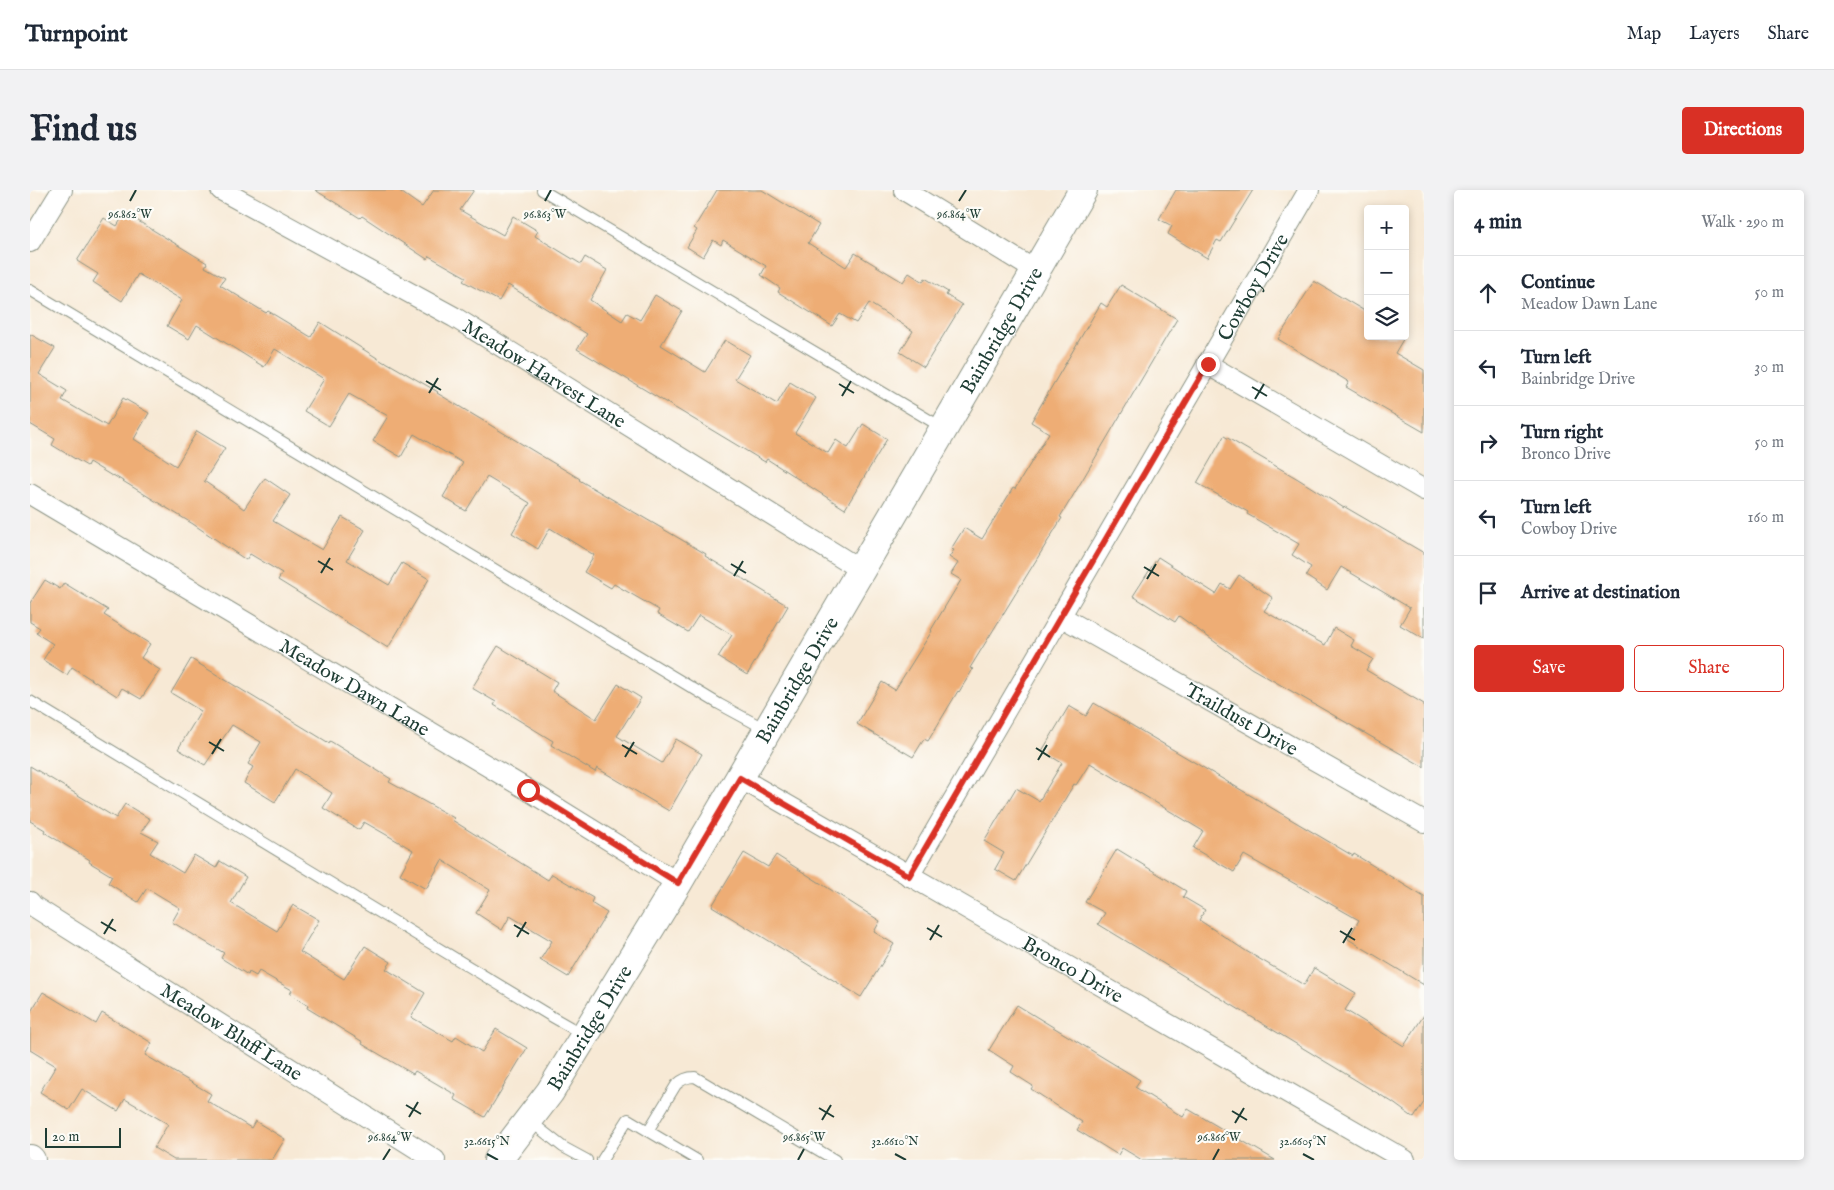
<!DOCTYPE html>
<meta charset="utf-8">
<style>
body{margin:0;font-family:"IM FELL English",serif;background:#f2f2f3;color:#1f2937}
.controls{position:absolute;right:15px;top:15px;display:grid;overflow:hidden;border-radius:5px;box-shadow:0 2px 8px #0003}
.controls button{width:45px;height:45px;display:grid;place-items:center;padding:0;border:0;border-bottom:1px solid #e0e1e3;background:#fff;color:#1f2937;font:25px sans-serif}
.scale{position:absolute;left:15px;bottom:12px;width:76px;box-sizing:border-box;padding-left:5px;border:2px solid #1f3d34;border-top:0;font-size:14px;line-height:18px;white-space:nowrap;color:#1f3d34;-webkit-text-stroke:4px #fdfcf7;paint-order:stroke}
.stop{position:absolute;width:15px;height:15px;margin:-11px;border:4px solid #d93025;border-radius:50%;background:#fff}
.stop.end{background:#d93025;border-color:#fff;box-shadow:0 1px 5px #0008}
.list{margin:0;padding:0;list-style:none}
h2{display:flex;justify-content:space-between;align-items:center;height:65px;margin:0;padding:0 20px;font-size:21px}
h2 small{font-size:16px;font-weight:400;color:#747a83}
.list li{display:grid;grid-template-columns:32px 1fr auto;gap:15px;align-items:center;box-sizing:border-box;height:75px;padding:0 20px;border-top:1px solid #e0e1e3}
.list b{display:block;font-size:19px;white-space:nowrap}
.list p{margin:0;font-size:16px;white-space:nowrap;color:#747a83}
.list em{font-size:16px;font-style:normal;color:#747a83}
.actions{display:flex;gap:10px;padding:15px 20px}
.actions a{flex:1;padding:11px 0;border:1px solid #d93025;border-radius:5px;text-align:center;font-size:18px;color:#d93025}
.actions .main{background:#d93025;color:#fff}
.icon{flex:none;width:28px;height:28px;fill:none;stroke:currentColor;stroke-width:2;stroke-linecap:round;stroke-linejoin:round}
.map{position:relative;flex:none;width:1394px;height:970px;overflow:hidden;border-radius:5px}
header{display:flex;align-items:center;gap:30px;box-sizing:border-box;height:70px;padding:0 25px;background:#fff;border-bottom:1px solid #e0e1e3}
header strong{font-size:24px}
nav{display:flex;gap:28px;margin-inline-start:auto;font-size:18px}
.intro{display:flex;align-items:center;justify-content:space-between;box-sizing:border-box;height:120px;padding:0 30px}
h1{margin:0;font-size:35px}
.button{padding:12px 22px;border-radius:5px;background:#d93025;color:#fff;font-size:18px;font-weight:700}
main{display:flex;gap:30px;padding:0 30px}
aside{flex:1;background:#fff;border-radius:5px;box-shadow:0 2px 8px #0003}
.map>svg:first-child{display:block}
.building{fill:#eead75}
.lines{fill:none;stroke-linecap:round;stroke-linejoin:round}
.lane-casing{stroke:#8b9384;stroke-width:12}
.street-casing{stroke:#8b9384;stroke-width:22}
.secondary-casing{stroke:#8b9384;stroke-width:30}
.lane{stroke:#fff;stroke-width:10}
.street{stroke:#fff;stroke-width:20}
.secondary{stroke:#fff;stroke-width:28}
.route{stroke:#d93025;stroke-width:6}
.ticks{fill:none;stroke:#1f3d34;stroke-width:2}
.labels{text-anchor:middle;stroke-width:4.5;stroke-linejoin:round;paint-order:stroke}
.street-label{font-size:20px;fill:#1f3d34;stroke:#fdfcf7}
.ticks-label{font-size:12px;text-anchor:middle;fill:#1f3d34;stroke:#fdfcf7;stroke-width:4.5;stroke-linejoin:round;paint-order:stroke}
</style>
<header>
<strong>Turnpoint</strong>
<nav><a>Map</a><a>Layers</a><a>Share</a></nav>
</header>
<div class="intro"><h1>Find us</h1><a class="button">Directions</a></div>
<main>
<div class="map">
<svg width="1394" height="970" viewBox="0 0 1394 970">
<rect width="100%" height="100%" fill="#fdfcf7"/>
<filter id="ink" filterUnits="userSpaceOnUse"><feTurbulence type="fractalNoise" baseFrequency=".02" numOctaves="2"/><feDisplacementMap in="SourceGraphic" scale="10" xChannelSelector="R" yChannelSelector="G"/><feConvolveMatrix kernelMatrix="1 2 1 2 8 2 1 2 1" color-interpolation-filters="sRGB"/></filter>
<filter id="wash" filterUnits="userSpaceOnUse"><feTurbulence type="fractalNoise" baseFrequency=".0096" numOctaves="4" result="noise"/><feDisplacementMap in="SourceGraphic" scale="20" xChannelSelector="R" yChannelSelector="G"/><feGaussianBlur stdDeviation="1.12" result="paint"/><feColorMatrix in="noise" values="0 0 0 0 0 0 0 0 0 0 0 0 0 0 0 0 0 1.4 0 .05"/><feComposite in="paint" operator="in"/></filter>
<g filter="url(#wash)">
<rect width="100%" height="100%" fill="#f7e9d5"/>
<g id="blocks">
<!-- building -->
<path class="building" d="M 285,0 L 368,0 L 392,17 L 404,0 L 444,0 L 430,20 L 473,45 L 483,26 L 508,41 L 505,46 L 551,74 L 555,67 L 577,80 L 560,110 L 592,131 L 597,123 L 610,130 L 625,105 L 652,121 L 631,155 L 675,182 L 695,150 L 720,165 L 705,189 L 747,214 L 760,192 L 786,208 L 765,243 L 798,263 L 806,250 L 818,258 L 833,234 L 857,249 L 815,319 L 737,269 L 735,272 L 547,159 L 557,144 L 478,95 L 469,111 L 433,91 L 436,87 L 399,66 L 397,69 L 332,26 L 330,28 Z
M 687,0 L 732,0 L 789,35 L 778,53 L 816,77 L 825,63 L 873,92 L 879,83 L 893,92 L 895,88 L 918,102 L 916,105 L 932,115 L 894,177 L 870,162 L 883,141 L 839,113 L 826,133 L 810,124 L 802,136 L 748,102 L 750,98 L 731,85 L 736,76 L 693,50 L 691,55 L 683,50 L 673,67 L 657,57 L 667,40 L 664,38 Z
M 1146,0 L 1223,0 L 1191,52 L 1187,50 L 1177,68 L 1138,44 L 1142,36 L 1129,29 Z
M 95,23 L 177,73 L 175,77 L 195,88 L 190,95 L 236,123 L 238,121 L 281,147 L 290,132 L 355,173 L 356,172 L 408,202 L 407,203 L 550,289 L 549,290 L 676,364 L 675,366 L 758,416 L 717,485 L 688,467 L 702,445 L 669,425 L 658,442 L 627,424 L 629,420 L 584,394 L 581,398 L 554,382 L 564,365 L 520,338 L 508,359 L 482,343 L 500,313 L 457,287 L 436,321 L 413,307 L 433,273 L 384,244 L 371,267 L 343,251 L 358,226 L 319,204 L 299,236 L 274,221 L 294,189 L 245,159 L 234,177 L 167,135 L 159,149 L 137,136 L 152,110 L 108,84 L 92,111 L 63,92 L 68,84 L 47,71 L 74,28 L 87,36 Z
M 1284,91 L 1338,123 L 1338,146 L 1375,146 L 1365,163 L 1394,180 L 1394,242 L 1316,197 L 1319,192 L 1248,149 Z
M 1091,95 L 1147,129 L 1044,304 L 1030,327 L 1032,328 L 940,478 L 943,479 L 929,502 L 928,501 L 898,551 L 894,549 L 883,567 L 827,534 L 852,492 L 865,500 L 902,441 L 901,440 L 931,390 L 921,384 L 928,373 L 919,367 L 924,360 L 921,359 L 934,338 L 952,349 L 983,298 L 985,299 L 1019,243 L 1001,232 L 1071,113 L 1077,117 Z
M 0,144 L 25,158 L 9,184 L 37,201 L 32,210 L 77,236 L 93,208 L 119,223 L 104,249 L 146,276 L 167,241 L 195,258 L 174,291 L 214,319 L 235,288 L 260,305 L 243,331 L 292,360 L 312,327 L 335,340 L 317,370 L 359,395 L 372,373 L 399,389 L 358,458 L 248,390 L 252,383 L 220,364 L 216,370 L 163,334 L 83,285 L 82,286 L 59,272 L 57,276 L 22,255 L 25,249 L 0,234 Z
M 1194,246 L 1268,289 L 1314,318 L 1315,317 L 1394,363 L 1394,449 L 1370,435 L 1380,418 L 1311,377 L 1297,400 L 1276,386 L 1281,377 L 1262,365 L 1269,354 L 1217,324 L 1218,322 L 1167,293 Z
M 1128,367 L 1186,404 L 1192,394 L 1200,399 L 1209,385 L 1243,408 L 1234,421 L 1295,455 L 1304,438 L 1324,450 L 1321,456 L 1343,469 L 1336,480 L 1394,514 L 1394,577 L 1221,478 L 1149,426 L 1145,432 L 1103,406 Z
M 15,390 L 30,399 L 34,393 L 78,420 L 74,425 L 120,454 L 111,468 L 130,480 L 111,509 L 92,498 L 87,506 L 42,477 L 37,485 L 13,470 L 23,454 L 6,443 L 10,438 L 0,432 L 0,413 Z
M 468,456 L 527,492 L 522,501 L 566,529 L 588,494 L 611,508 L 587,546 L 632,573 L 646,549 L 672,564 L 639,621 L 567,578 L 565,582 L 521,555 L 523,551 L 464,515 L 466,512 L 442,498 Z
M 161,469 L 299,553 L 300,551 L 361,589 L 359,592 L 424,628 L 422,630 L 518,690 L 522,684 L 563,708 L 561,713 L 577,723 L 538,787 L 510,770 L 522,751 L 480,726 L 472,740 L 446,723 L 460,700 L 412,670 L 396,699 L 370,684 L 383,660 L 334,632 L 329,640 L 293,618 L 302,603 L 265,579 L 245,612 L 214,593 L 223,577 L 218,574 L 231,552 L 202,535 L 175,575 L 148,559 L 171,521 L 141,503 Z
M 1064,513 L 1323,666 L 1324,664 L 1394,707 L 1394,795 L 1318,749 L 1329,730 L 1214,665 L 1204,682 L 1163,658 L 1173,641 L 1060,573 L 1046,595 L 1044,594 L 986,691 L 965,679 L 974,663 L 954,651 L 986,598 L 1009,611 L 1032,573 L 1012,561 L 1039,516 L 1056,526 Z
M 0,576 L 86,628 L 95,614 L 120,629 L 111,642 L 128,651 L 120,663 L 153,683 L 164,665 L 186,678 L 190,671 L 216,687 L 201,713 L 247,741 L 263,715 L 289,730 L 270,762 L 314,789 L 335,756 L 361,772 L 356,779 L 395,803 L 381,827 L 423,851 L 426,846 L 452,862 L 466,839 L 497,858 L 455,927 L 424,909 L 426,905 L 385,881 L 383,884 L 332,854 L 333,852 L 277,818 L 278,815 L 260,804 L 262,800 L 229,781 L 226,786 L 219,782 L 218,785 L 191,768 L 194,763 L 142,732 L 150,718 L 117,698 L 108,712 L 78,693 L 82,686 L 59,672 L 60,670 L 14,642 L 15,640 L 0,631 Z
M 1087,659 L 1156,701 L 1153,707 L 1175,720 L 1169,730 L 1216,761 L 1274,795 L 1284,778 L 1326,803 L 1315,820 L 1374,856 L 1394,825 L 1394,912 L 1384,928 L 1362,912 L 1068,734 L 1075,723 L 1055,712 Z
M 714,663 L 738,677 L 746,665 L 850,731 L 844,742 L 864,754 L 831,807 L 682,716 Z
M 13,802 L 66,834 L 72,823 L 122,853 L 115,865 L 181,904 L 177,911 L 221,938 L 225,931 L 255,949 L 242,970 L 144,970 L 124,958 L 138,934 L 95,909 L 88,921 L 52,899 L 39,920 L 10,902 L 26,876 L 0,860 L 0,823 Z
M 987,815 L 1110,890 L 1105,897 L 1153,927 L 1158,919 L 1245,970 L 1112,970 L 1092,958 L 1088,965 L 1067,952 L 1047,940 L 1052,932 L 1001,899 L 1003,896 L 981,882 L 984,876 L 959,860 Z"/>
</g>
</g>
<g filter="url(#ink)">
<use href="#blocks" fill-opacity="0" stroke="#8b9384" stroke-width="1"/>
<g class="lines">
<defs>
<path id="lane" d="M 512,0 L 913,238
M 0,100 L 689,514 L 737,540
M 0,511 L 519,825 L 554,845
M 500,931 L 533,957 L 557,970
M 618,941 L 646,895 C 652,889 657,887 665,887 L 805,970
M 572,970 L 598,929 L 667,970"/>
<g id="street">
<path id="s1" d="M 191,0 L 424,127 L 831,380"/>
<path d="M 874,0 L 1006,81"/>
<path d="M 0,52 L 32,0"/>
<path d="M 1177,174 L 1394,300"/>
<path id="s2" d="M 0,304 L 498,600 L 648,693"/>
<path id="s3" d="M 1030,426 L 1394,632"/>
<path id="s4" d="M 710,588 L 1375,970"/>
<path id="s5" d="M 879,686 L 1279,0"/>
<path id="s6" d="M 0,712 L 3,716 L 405,970"/>
</g>
<g id="secondary">
<path d="M 0,969 L 1,970"/>
<path id="s7" d="M 468,970 L 520,902 L 648,693 L 1053,0"/>
</g>
</defs>
<!-- lane casing -->
<use href="#lane" class="lane-casing"/>
<!-- street casing -->
<use href="#street" class="street-casing"/>
<!-- secondary casing -->
<use href="#secondary" class="secondary-casing"/>
<!-- lane -->
<use href="#lane" class="lane"/>
<!-- street -->
<use href="#street" class="street"/>
<!-- secondary -->
<use href="#secondary" class="secondary"/>
</g>
</g>
<g class="lines" filter="url(#ink)">
<!-- route -->
<path class="route" d="M 498,600 L 648,693 L 710,588 L 879,686 L 1178,174"/>
</g>
<!-- ticks -->
<path class="ticks" d="M 100,11 L 106,0M 515,11 L 521,0M 929,11 L 936,0M 396,191 L 411,200M 809,194 L 824,203M 1222,197 L 1237,206M 399,203 L 408,188M 812,206 L 821,191M 1225,209 L 1234,194M 288,371 L 303,380M 701,374 L 716,383M 1114,377 L 1129,386M 291,383 L 300,368M 704,386 L 713,371M 1117,389 L 1126,374M 179,552 L 194,561M 592,555 L 607,564M 1006,558 L 1020,567M 182,564 L 191,549M 595,567 L 604,552M 1008,570 L 1017,555M 71,732 L 86,741M 484,735 L 499,744M 897,738 L 912,747M 1310,741 L 1325,750M 74,744 L 83,729M 487,747 L 496,732M 900,750 L 909,735M 1313,753 L 1322,738M 376,915 L 391,924M 789,918 L 804,927M 1202,921 L 1217,930M 379,927 L 388,912M 792,930 L 801,915M 1205,933 L 1214,918M 457,964 L 468,970M 865,964 L 876,970M 1273,964 L 1284,970M 353,970 L 360,959M 768,970 L 774,959M 1183,970 L 1189,959"/>
<g class="labels">
<!-- street labels -->
<g class="street-label">
<text dy="7" stroke="none"><textPath href="#s5" startOffset="682">Cowboy Drive</textPath></text>
<text dy="7" stroke="none"><textPath href="#s7" startOffset="971">Bainbridge Drive</textPath></text>
<text dy="7" stroke="none"><textPath href="#s1" startOffset="372">Meadow Harvest Lane</textPath></text>
<text dy="7" stroke="none"><textPath href="#s7" startOffset="566">Bainbridge Drive</textPath></text>
<text dy="7" stroke="none"><textPath href="#s2" startOffset="378">Meadow Dawn Lane</textPath></text>
<text dy="7" stroke="none"><textPath href="#s3" startOffset="209">Traildust Drive</textPath></text>
<text dy="7" stroke="none"><textPath href="#s4" startOffset="384">Bronco Drive</textPath></text>
<text dy="7" stroke="none"><textPath href="#s7" startOffset="161">Bainbridge Drive</textPath></text>
<text dy="7" stroke="none"><textPath href="#s6" startOffset="240">Meadow Bluff Lane</textPath></text>
</g>
</g>
<g class="ticks-label">
<text x="100" y="28">96.862°W</text>
<text x="515" y="28">96.863°W</text>
<text x="929" y="28">96.864°W</text>
<text x="360" y="951">96.864°W</text>
<text x="774" y="951">96.865°W</text>
<text x="1189" y="951">96.866°W</text>
<text x="457" y="955">32.6615°N</text>
<text x="865" y="955">32.6610°N</text>
<text x="1273" y="955">32.6605°N</text>
</g>
</svg>
<div class="controls">
<button>+</button>
<button>−</button>
<button><svg class="icon" aria-label="layers" viewBox="0 0 24 24"><path d="M12 4l9 5-9 5-9-5zM3 14l9 5 9-5"/></svg></button>
</div>
<div class="scale">20 m</div>
<div class="stop" style="left:498px;top:600px"></div>
<div class="stop end" style="left:1178px;top:174px"></div>
</div>
<aside>
<h2>4 min<small>Walk · 290 m</small></h2>
<ul class="list">
<li><svg class="icon" aria-label="ahead" viewBox="0 0 24 24"><path d="M12 20V5M6 11l6-6 6 6"/></svg><div><b>Continue</b><p>Meadow Dawn Lane</p></div><em>50 m</em></li>
<li><svg class="icon" aria-label="left" viewBox="0 0 24 24"><path d="M17 20v-9H6M10 6l-5 5 5 5"/></svg><div><b>Turn left</b><p>Bainbridge Drive</p></div><em>30 m</em></li>
<li><svg class="icon" aria-label="right" viewBox="0 0 24 24"><path d="M7 20v-9h11M14 6l5 5-5 5"/></svg><div><b>Turn right</b><p>Bronco Drive</p></div><em>50 m</em></li>
<li><svg class="icon" aria-label="left" viewBox="0 0 24 24"><path d="M17 20v-9H6M10 6l-5 5 5 5"/></svg><div><b>Turn left</b><p>Cowboy Drive</p></div><em>160 m</em></li>
<li><svg class="icon" aria-label="arrive" viewBox="0 0 24 24"><path d="M6 21V4h12l-3 4 3 4H6"/></svg><div><b>Arrive at destination</b></div></li>
</ul>
<div class="actions"><a class="main">Save</a><a>Share</a></div>
</aside>
</main>
